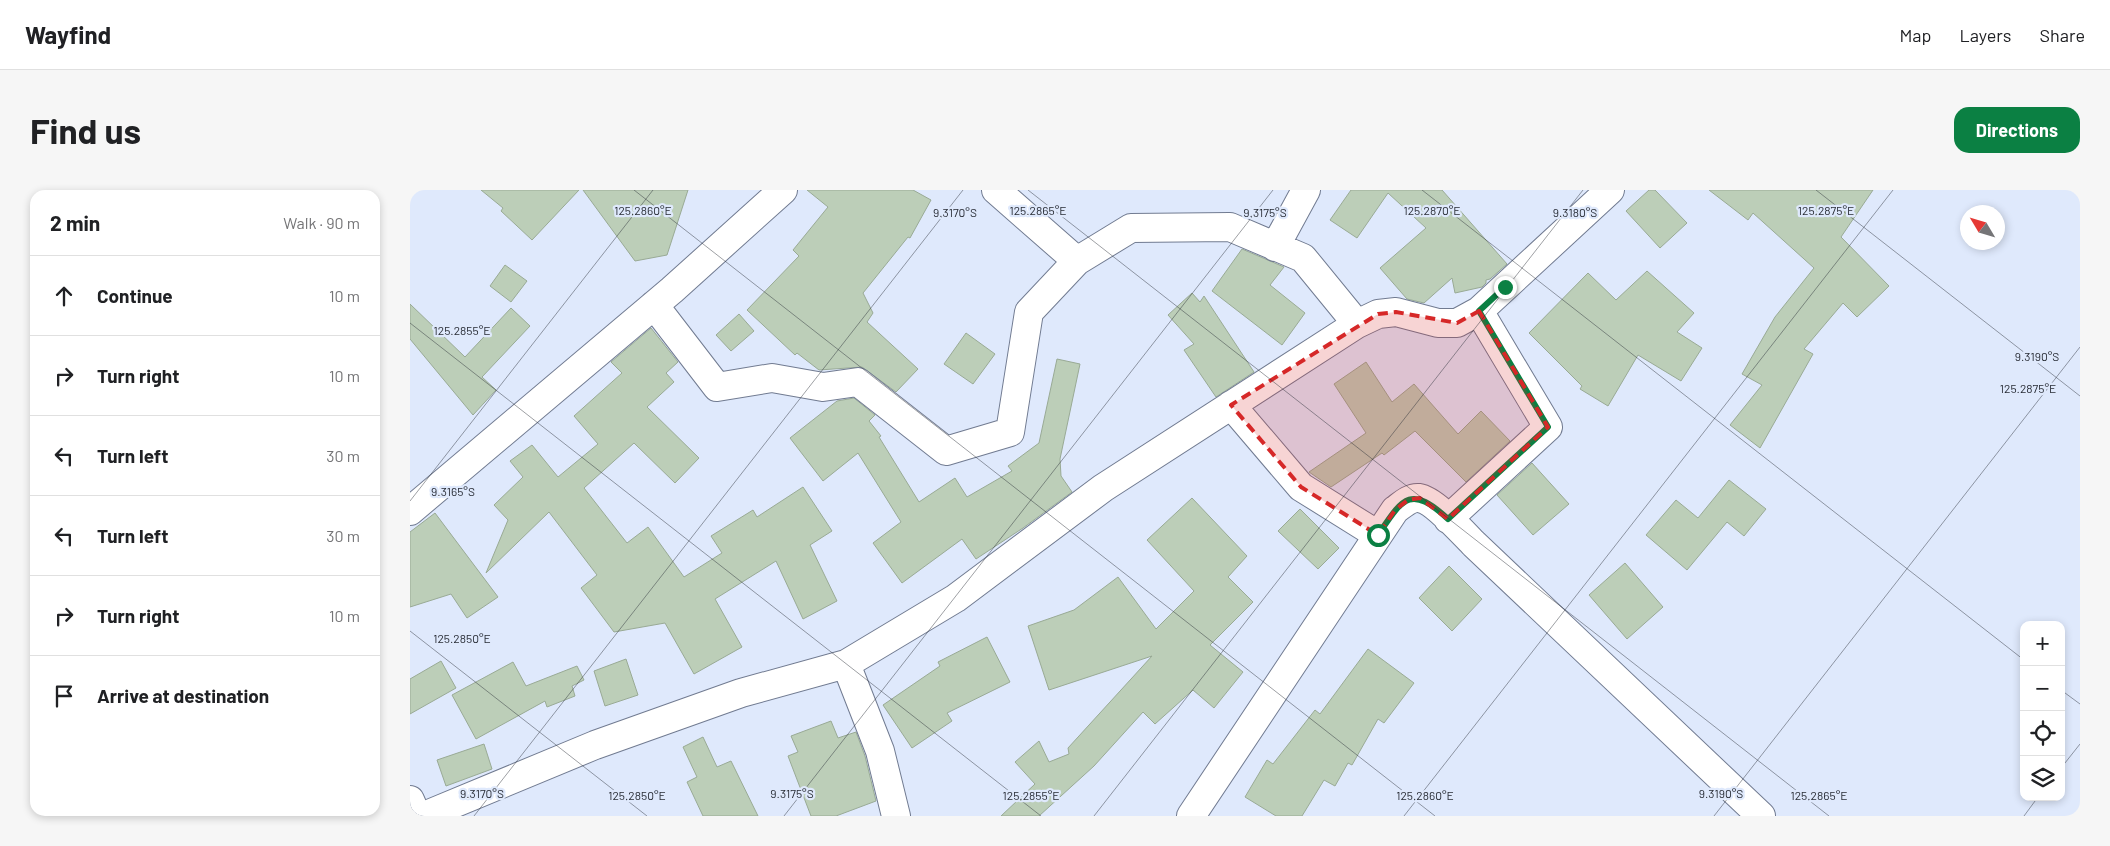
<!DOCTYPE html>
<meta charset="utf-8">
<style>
body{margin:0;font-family:Barlow,sans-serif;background:#f6f6f6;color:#202124}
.controls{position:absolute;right:15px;bottom:15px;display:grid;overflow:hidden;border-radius:10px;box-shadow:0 2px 8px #0003}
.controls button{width:45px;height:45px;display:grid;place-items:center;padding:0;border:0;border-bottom:1px solid #e0e0e0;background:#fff;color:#202124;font:25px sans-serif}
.compass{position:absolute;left:1550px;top:15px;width:45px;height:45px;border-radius:50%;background:#fff;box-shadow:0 2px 8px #0003;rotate:308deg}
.stop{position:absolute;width:15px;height:15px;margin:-11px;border:4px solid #0b8043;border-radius:50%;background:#fff}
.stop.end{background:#0b8043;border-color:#fff;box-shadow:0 1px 5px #0008}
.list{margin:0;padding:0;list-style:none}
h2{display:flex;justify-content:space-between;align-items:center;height:65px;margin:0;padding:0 20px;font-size:21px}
h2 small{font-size:16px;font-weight:400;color:#757577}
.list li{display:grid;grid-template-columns:32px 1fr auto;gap:15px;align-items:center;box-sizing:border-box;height:80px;padding:0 20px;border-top:1px solid #e0e0e0}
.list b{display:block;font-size:19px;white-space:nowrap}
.list em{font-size:16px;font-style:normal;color:#757577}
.icon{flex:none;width:28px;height:28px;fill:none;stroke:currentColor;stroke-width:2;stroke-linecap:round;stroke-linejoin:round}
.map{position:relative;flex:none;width:1670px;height:626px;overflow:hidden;border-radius:15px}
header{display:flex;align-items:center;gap:30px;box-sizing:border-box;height:70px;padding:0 25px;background:#fff;border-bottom:1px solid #e0e0e0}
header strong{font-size:24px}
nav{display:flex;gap:28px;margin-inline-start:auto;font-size:18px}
.intro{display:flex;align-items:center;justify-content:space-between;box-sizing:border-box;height:120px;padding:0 30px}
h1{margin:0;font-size:35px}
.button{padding:12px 22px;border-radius:15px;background:#0b8043;color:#fff;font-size:18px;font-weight:700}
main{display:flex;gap:30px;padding:0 30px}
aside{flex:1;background:#fff;border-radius:15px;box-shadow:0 2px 8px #0003}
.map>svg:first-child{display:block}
.building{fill:#bcceb8;stroke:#99aa95}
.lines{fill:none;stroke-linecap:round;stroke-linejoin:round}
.minor-casing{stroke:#717b91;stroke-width:30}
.major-casing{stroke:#717b91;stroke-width:30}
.minor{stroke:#fff;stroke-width:28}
.major{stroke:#fff;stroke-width:28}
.route{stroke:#0b8043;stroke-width:6}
.marked{fill:#d62828;fill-opacity:0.2;stroke:#d62828;stroke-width:4;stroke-dasharray:10 6;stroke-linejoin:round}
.ticks{fill:none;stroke:#282c35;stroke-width:1;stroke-opacity:0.45}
.ticks-label{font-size:12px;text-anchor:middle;fill:#282c35;stroke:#dfe9fc;stroke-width:4.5;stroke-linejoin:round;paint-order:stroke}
</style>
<header>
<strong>Wayfind</strong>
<nav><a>Map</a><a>Layers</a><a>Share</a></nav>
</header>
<div class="intro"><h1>Find us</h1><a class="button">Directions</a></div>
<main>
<aside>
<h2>2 min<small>Walk · 90 m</small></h2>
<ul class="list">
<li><svg class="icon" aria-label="ahead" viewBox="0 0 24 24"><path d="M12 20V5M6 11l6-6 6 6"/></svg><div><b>Continue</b></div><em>10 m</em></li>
<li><svg class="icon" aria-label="right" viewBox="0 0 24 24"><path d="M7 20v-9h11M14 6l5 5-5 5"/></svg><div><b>Turn right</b></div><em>10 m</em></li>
<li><svg class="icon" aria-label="left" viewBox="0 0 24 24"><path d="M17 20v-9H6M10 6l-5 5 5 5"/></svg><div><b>Turn left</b></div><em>30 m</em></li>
<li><svg class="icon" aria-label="left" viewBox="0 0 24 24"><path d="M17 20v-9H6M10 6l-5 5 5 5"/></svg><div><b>Turn left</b></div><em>30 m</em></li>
<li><svg class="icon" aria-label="right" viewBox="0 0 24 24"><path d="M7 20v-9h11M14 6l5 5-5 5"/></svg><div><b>Turn right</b></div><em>10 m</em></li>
<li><svg class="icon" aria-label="arrive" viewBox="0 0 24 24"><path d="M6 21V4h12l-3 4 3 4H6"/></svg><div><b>Arrive at destination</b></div></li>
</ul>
</aside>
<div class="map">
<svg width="1670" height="626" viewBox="0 0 1670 626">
<rect width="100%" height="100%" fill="#dfe9fc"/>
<!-- building -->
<path class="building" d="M 71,0 L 169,0 L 122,50 L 91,21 L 93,18 Z
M 173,0 L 278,0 L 257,65 L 225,71 Z
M 397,0 L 503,0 L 521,10 L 500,48 L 498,47 L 453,103 L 463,123 L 457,132 L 508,179 L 486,202 L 452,177 L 409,180 L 387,163 L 385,165 L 337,120 L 389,66 L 383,60 L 418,17 Z
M 941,0 L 1032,0 L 1097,74 L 1080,89 L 1076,90 L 1076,93 L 1072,97 L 1045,103 L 1042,88 L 1014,113 L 997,109 L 970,78 L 1016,38 L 978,3 L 947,48 L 920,30 Z
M 1239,0 L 1245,0 L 1277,33 L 1250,58 L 1216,21 Z
M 1299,0 L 1463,0 L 1431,47 L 1479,96 L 1447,127 L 1433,113 L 1394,159 L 1403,164 L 1350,258 L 1320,235 L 1352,195 L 1332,184 L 1365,127 L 1404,78 L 1343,23 L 1338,30 Z
M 832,59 L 874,77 L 860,95 L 895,123 L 872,155 L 802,101 Z
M 95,75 L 117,91 L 101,112 L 80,96 Z
M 1237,81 L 1284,123 L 1267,142 L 1292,158 L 1271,191 L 1228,165 L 1198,216 L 1170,199 L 1172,196 L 1119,143 L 1178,83 L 1206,110 Z
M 782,103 L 790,112 L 794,106 L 844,182 L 806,207 L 774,160 L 784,154 L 758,125 Z
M 0,114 L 55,167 L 101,118 L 120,136 L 72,187 L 86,200 L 63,225 L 0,149 Z
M 329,124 L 344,141 L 321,161 L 306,145 Z
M 241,138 L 268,172 L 256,183 L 264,192 L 237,217 L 289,268 L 265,293 L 224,253 L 174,298 L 217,353 L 238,337 L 274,387 L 312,363 L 301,346 L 343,320 L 347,327 L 393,297 L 422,341 L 400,355 L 427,411 L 393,429 L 366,371 L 305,409 L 332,457 L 284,484 L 255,433 L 204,442 L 171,398 L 187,385 L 139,322 L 76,383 L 98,330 L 84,315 L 113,287 L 100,271 L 122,255 L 148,287 L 188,254 L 164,226 L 212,183 L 201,172 Z
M 556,143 L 585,164 L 563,194 L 534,174 Z
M 647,169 L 670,174 L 650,269 L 651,286 L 662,302 L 613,338 L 566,369 L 552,349 L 492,393 L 463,353 L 491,332 L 448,263 L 413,291 L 380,248 L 427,211 L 444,208 L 465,225 L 459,231 L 471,246 L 469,247 L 509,312 L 545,288 L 557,307 L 602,281 L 598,276 L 629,253 Z
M 956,172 L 982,212 L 1004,194 L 1048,244 L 1071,221 L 1100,251 L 1056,292 L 1005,241 L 974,265 L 972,263 L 921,297 L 899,282 L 956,243 L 924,194 Z
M 1122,273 L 1159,314 L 1123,345 L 1087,305 Z
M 1319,290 L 1356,319 L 1334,346 L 1317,332 L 1277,380 L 1236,345 L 1266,310 L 1288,328 Z
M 782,308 L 837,366 L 818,387 L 843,412 L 800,455 L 833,482 L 804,518 L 783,500 L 745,534 L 733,522 L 684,576 L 629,626 L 591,626 L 625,594 L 605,572 L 629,551 L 639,572 L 659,564 L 658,558 L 742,466 L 639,500 L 618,436 L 664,420 L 708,387 L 746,439 L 784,401 L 737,350 Z
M 890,319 L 929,358 L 908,379 L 868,341 Z
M 25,323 L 88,407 L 57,428 L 41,404 L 0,417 L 0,342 Z
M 1215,373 L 1253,417 L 1217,449 L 1179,405 Z
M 1039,376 L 1072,409 L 1042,441 L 1009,408 Z
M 577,447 L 600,492 L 537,523 L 542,531 L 502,558 L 473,515 L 530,476 L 528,472 Z
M 958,459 L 1004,493 L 974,533 L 968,529 L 942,575 L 938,573 L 925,596 L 914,590 L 892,626 L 866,626 L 835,607 L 857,570 L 863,574 L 905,520 L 910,524 Z
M 216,469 L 228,505 L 195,516 L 184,481 Z
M 31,471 L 46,498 L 0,524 L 0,489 Z
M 103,472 L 116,496 L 167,476 L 174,490 L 162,496 L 165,506 L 137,517 L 135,511 L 66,549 L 42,505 Z
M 421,531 L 428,548 L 446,542 L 455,566 L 466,611 L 426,626 L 401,626 L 378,566 L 388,562 L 381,546 Z
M 293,547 L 307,577 L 321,571 L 348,626 L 293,626 L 277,592 L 287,587 L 273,557 Z
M 74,554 L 82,579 L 36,596 L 27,570 Z"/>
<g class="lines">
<defs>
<path id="minor" d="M 586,0 L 667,71
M 865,57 L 896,0
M 244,115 L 307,197 L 362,188 L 413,197 L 448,192 L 536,261 L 600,242 L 619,122 L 667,71 L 721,38 L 820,37 L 893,68 L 947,134
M 821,215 L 891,297 L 968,345
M 0,321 L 262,100 L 373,0
M 1038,329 L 1138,237 L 1069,121
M 436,474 L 470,561 L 486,626
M 14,626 L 185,555 L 331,503 L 436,474 L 546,408 L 693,298 L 947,134 L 968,124 L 986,122 L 1028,133 L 1047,133 L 1069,121 L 1200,0
M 781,626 L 985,320 C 992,315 1000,307 1009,308 C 1024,310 1053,343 1064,354 L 1351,626"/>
<path id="major" d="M 0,610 L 7,626"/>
</defs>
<!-- minor casing -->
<use href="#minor" class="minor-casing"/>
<!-- major casing -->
<use href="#major" class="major-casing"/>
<!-- minor -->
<use href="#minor" class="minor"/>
<!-- major -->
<use href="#major" class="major"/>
</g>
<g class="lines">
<!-- route -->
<path class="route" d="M 968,345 C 993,308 1000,294 1038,329 L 1138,237 L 1069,121 L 1095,97"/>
</g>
<!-- marked area -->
<path class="marked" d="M 1069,121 L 1138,237 L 1038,329 L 1010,308 L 998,310 L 985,320 L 968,345 L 891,297 L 821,215 L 968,124 L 986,122 L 1047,133 Z"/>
<!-- ticks -->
<path class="ticks" d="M 224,0 L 1025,626M 618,0 L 1419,626M 1012,0 L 1614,470M 1406,0 L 1670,206M 0,133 L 631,626M 0,311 L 243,0M 0,441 L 237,626M 1651,500 L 1670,514M 1651,578 L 1670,554M 64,626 L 553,0M 374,626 L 863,0M 684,626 L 1173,0M 994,626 L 1483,0M 1304,626 L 1670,157M 1614,626 L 1628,607"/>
<g class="ticks-label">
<text x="233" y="25">125.2860°E</text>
<text x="628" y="25">125.2865°E</text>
<text x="1022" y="25">125.2870°E</text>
<text x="1416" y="25">125.2875°E</text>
<text x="545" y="27">9.3170°S</text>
<text x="855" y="27">9.3175°S</text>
<text x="1165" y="27">9.3180°S</text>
<text x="52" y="145">125.2855°E</text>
<text x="1627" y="171">9.3190°S</text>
<text x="1618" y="203">125.2875°E</text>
<text x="43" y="306">9.3165°S</text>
<text x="52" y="453">125.2850°E</text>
<text x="72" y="608">9.3170°S</text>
<text x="382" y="608">9.3175°S</text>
<text x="1311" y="608">9.3190°S</text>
<text x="227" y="610">125.2850°E</text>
<text x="621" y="610">125.2855°E</text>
<text x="1015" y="610">125.2860°E</text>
<text x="1409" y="610">125.2865°E</text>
</g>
</svg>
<div class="controls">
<button>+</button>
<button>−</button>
<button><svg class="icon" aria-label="locate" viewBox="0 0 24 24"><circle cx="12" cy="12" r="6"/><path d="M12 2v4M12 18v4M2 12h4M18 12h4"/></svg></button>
<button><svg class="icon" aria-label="layers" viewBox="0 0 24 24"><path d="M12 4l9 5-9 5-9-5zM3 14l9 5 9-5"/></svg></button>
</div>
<svg class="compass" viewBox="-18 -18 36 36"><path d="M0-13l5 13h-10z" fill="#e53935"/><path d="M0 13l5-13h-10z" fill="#757577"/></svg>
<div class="stop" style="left:968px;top:345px"></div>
<div class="stop end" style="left:1095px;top:97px"></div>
</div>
</main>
